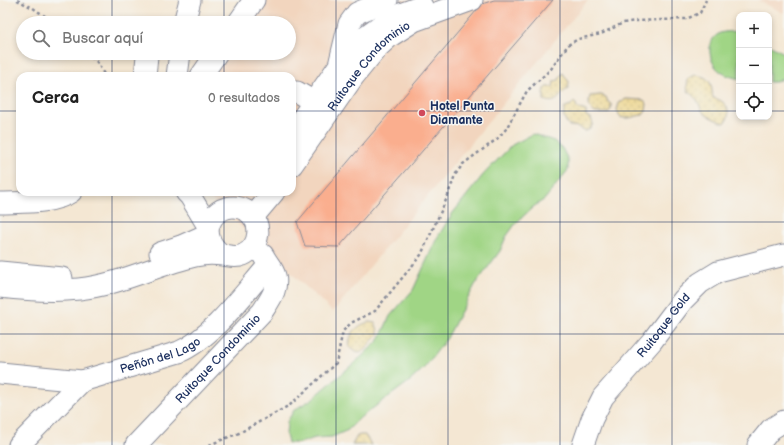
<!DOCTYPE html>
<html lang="es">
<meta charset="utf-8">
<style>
body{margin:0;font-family:"Balsamiq Sans",sans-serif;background:#f2f2f2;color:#222}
.controls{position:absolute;right:12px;top:12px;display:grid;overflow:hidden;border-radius:8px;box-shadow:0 2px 6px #0003}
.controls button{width:36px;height:36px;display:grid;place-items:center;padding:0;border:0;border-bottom:1px solid #e0e0e0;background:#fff;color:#222;font:20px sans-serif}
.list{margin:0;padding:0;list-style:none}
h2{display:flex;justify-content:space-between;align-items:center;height:52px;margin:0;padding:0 16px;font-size:17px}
h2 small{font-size:13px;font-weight:400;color:#767676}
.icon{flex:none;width:22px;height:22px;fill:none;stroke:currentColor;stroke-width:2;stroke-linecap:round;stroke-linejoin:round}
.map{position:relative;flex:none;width:784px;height:445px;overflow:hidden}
.search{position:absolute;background:#fff;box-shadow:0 2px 6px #0003;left:16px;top:16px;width:280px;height:44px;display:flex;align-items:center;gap:10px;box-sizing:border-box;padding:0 14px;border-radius:22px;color:#767676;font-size:15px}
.panel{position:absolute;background:#fff;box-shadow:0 2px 6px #0003;left:16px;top:72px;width:280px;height:124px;border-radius:12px}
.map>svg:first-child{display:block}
.built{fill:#f2d5be}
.green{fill:#a0d585;stroke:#5e8272}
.sand{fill:url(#sand-dots);stroke:#84847e}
.building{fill:#faae8e}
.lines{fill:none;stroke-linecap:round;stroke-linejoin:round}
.minor-casing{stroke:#888b98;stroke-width:23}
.path{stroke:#888b98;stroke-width:2.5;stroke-dasharray:3 3;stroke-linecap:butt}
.minor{stroke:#fff;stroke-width:21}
.grid{fill:none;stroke:#1b2f5e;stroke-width:1;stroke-opacity:0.55}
.poi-dot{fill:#d1495b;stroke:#f6f6f2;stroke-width:1.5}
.labels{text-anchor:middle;stroke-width:3;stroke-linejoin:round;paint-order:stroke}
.street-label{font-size:12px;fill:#1b2f5e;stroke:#f6f6f2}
.poi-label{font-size:12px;font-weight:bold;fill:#1b2f5e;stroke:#f6f6f2;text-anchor:start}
</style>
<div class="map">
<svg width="784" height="445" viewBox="0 0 784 445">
<defs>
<pattern id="sand-dots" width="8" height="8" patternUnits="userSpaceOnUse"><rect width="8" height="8" fill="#eeda9e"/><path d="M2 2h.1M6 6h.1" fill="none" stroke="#ccbb8a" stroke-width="1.8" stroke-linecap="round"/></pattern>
</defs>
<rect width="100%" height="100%" fill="#f6f6f2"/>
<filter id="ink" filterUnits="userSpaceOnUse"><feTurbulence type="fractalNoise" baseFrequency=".025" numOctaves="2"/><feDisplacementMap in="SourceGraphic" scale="8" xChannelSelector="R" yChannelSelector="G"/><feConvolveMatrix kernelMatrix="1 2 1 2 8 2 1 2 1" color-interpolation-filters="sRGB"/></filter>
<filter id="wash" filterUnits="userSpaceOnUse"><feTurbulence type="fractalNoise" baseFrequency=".012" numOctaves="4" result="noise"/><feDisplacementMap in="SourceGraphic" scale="16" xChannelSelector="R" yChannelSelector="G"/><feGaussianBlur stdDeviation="0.9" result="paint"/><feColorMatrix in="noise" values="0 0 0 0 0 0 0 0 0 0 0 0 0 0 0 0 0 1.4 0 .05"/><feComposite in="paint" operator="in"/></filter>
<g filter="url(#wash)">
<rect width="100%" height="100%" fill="#f4e7d3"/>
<!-- built -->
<path class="built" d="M 248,0 L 588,0 L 333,312 L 204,192 L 292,192 L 292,76 L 185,76 L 204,53 L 289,53 L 289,23 L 229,23 Z
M 757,0 L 784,0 L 784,13 Z"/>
<!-- green -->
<path class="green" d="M 739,31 L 739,79 C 733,77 726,76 721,72 C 709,64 704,41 720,33 C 725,31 734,32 739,31 Z
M 769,45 L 784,53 L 784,78 L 776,82 L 769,82 Z
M 533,134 L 554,141 L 562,148 L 568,160 L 568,170 L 545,199 L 533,207 L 516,223 L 506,237 L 500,251 L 475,285 L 447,338 L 425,367 L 410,381 L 361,417 L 348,430 L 332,437 L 315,438 L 300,443 L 288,443 L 286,435 L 287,422 L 294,410 L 312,399 L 360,358 L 379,340 L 390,316 L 413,290 L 437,238 L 452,214 L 483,175 L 512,145 Z"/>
<!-- sand -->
<path class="sand" d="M 563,73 L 569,82 L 568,89 C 558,94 559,106 544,100 L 544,91 L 546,87 L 553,87 L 554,81 L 559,80 L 560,76 Z
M 695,75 C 712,77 711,84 713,98 C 726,100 733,112 725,123 C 721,123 705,115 703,112 C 700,109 700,104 697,100 C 690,91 685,94 688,79 Z
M 601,95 L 606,97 L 608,102 L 611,104 L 611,109 L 608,113 L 595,113 C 589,108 588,104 590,96 Z
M 626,99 L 644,100 L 647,104 L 646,111 L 643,115 C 634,116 629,120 620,117 L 617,110 L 619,103 Z
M 574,102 L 576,104 L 577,108 L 586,111 L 586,116 L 591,118 L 593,124 L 590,129 L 586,131 L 582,130 L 580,127 L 569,126 C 564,119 562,116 565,107 L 571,105 Z
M 369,322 L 375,323 C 382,337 376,335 370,343 C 366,348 365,350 360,353 L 355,352 L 350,348 C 347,335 357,325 369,322 Z
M 360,435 L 365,435 L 369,441 L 371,445 L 352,445 L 357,436 Z"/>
<g id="blocks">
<!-- building -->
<path class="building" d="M 494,0 L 553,0 L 339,247 L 305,246 L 297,222 L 482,4 Z"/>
</g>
</g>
<g filter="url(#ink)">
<use href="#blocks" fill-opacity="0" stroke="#888b98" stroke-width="1"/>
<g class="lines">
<defs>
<g id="minor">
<path d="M 184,23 L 190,0"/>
<path d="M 238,23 L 254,0"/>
<path d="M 340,61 L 349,24 L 357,13 L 387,0"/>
<path d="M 145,76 L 147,56"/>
<path d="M 177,76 L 180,53"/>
<path d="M 201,76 L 217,53"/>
<path d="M 292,92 L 297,92 L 314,102"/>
<path d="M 292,133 L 338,67 L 360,40 L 392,17 L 422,6"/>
<path id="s1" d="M 292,165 L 354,76 L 376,49 L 389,37 L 414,21 L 472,0"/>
<path d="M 186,192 L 190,196 L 208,226"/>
<path d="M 0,203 C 22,202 53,204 71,192"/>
<path d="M 253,217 L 274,192"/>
<path d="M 160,253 L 181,246 L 208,234"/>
<path d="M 0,272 L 62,278"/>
<path d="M 0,287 C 26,290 53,292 79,289 C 119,285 156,265 195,256 C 203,254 215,254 223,255 C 230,256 236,258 243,255 C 261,247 263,221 247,211 C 220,195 190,231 222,255"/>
<path id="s2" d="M 0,373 L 82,381 L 179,352 C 212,338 245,292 269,265"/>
<path d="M 19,445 L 82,381"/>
<path id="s3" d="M 136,445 L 262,312 C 270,300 281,286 273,271 C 270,265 266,261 263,255"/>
<path id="s4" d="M 583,445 L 592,419 L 603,397 L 652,341 L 683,300 L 700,283 L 718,272 L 784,255"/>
<path d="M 758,445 L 771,429 L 784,421"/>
</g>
</defs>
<!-- minor casing -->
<use href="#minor" class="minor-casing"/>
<!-- path -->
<path class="path" d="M 17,0 L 33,8 L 55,23
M 87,53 L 97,62 L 105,76
M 209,445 L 239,433 L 290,405 L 336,363 L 343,331 L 351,323 L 375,311 L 421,255 L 447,198 L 455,175 L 463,164 L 497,139 L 506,129 L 527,91 L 551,69 L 568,45 L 578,39 L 601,34 L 623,23 L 636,21 L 686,19 L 700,13 L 706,0"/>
<!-- minor -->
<use href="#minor" class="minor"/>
</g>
</g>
<!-- grid -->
<path class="grid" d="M 112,0 L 112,23M 224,0 L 224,23M 336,0 L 336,445M 448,0 L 448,445M 560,0 L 560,445M 672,0 L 672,445M 112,53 L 112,76M 224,53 L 224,76M 0,111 L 20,111M 292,111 L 739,111M 769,111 L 784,111M 112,192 L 112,445M 224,192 L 224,445M 0,222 L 784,222M 0,334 L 784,334"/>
<!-- markers -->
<circle class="poi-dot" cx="422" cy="113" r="4"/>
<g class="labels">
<!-- street labels -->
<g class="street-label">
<text dy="4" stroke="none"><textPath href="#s1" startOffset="126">Ruitoque Condominio</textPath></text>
<text dy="4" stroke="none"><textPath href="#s4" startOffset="146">Ruitoque Gold</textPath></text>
<text dy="4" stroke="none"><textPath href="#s2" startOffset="165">Peñón del Lago</textPath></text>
<text dy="4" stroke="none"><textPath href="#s3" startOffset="119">Ruitoque Condominio</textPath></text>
</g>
<!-- poi labels -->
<g class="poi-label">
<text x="430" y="110">Hotel Punta<tspan x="430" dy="14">Diamante</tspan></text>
</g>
</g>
</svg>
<div class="controls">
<button>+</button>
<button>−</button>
<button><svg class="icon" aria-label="locate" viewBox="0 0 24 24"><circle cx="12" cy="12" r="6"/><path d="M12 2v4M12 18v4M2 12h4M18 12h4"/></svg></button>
</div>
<div class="search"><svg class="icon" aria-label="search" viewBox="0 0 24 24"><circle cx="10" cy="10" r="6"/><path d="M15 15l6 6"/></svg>Buscar aquí</div>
<section class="panel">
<h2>Cerca<small>0 resultados</small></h2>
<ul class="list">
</ul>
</section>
</div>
